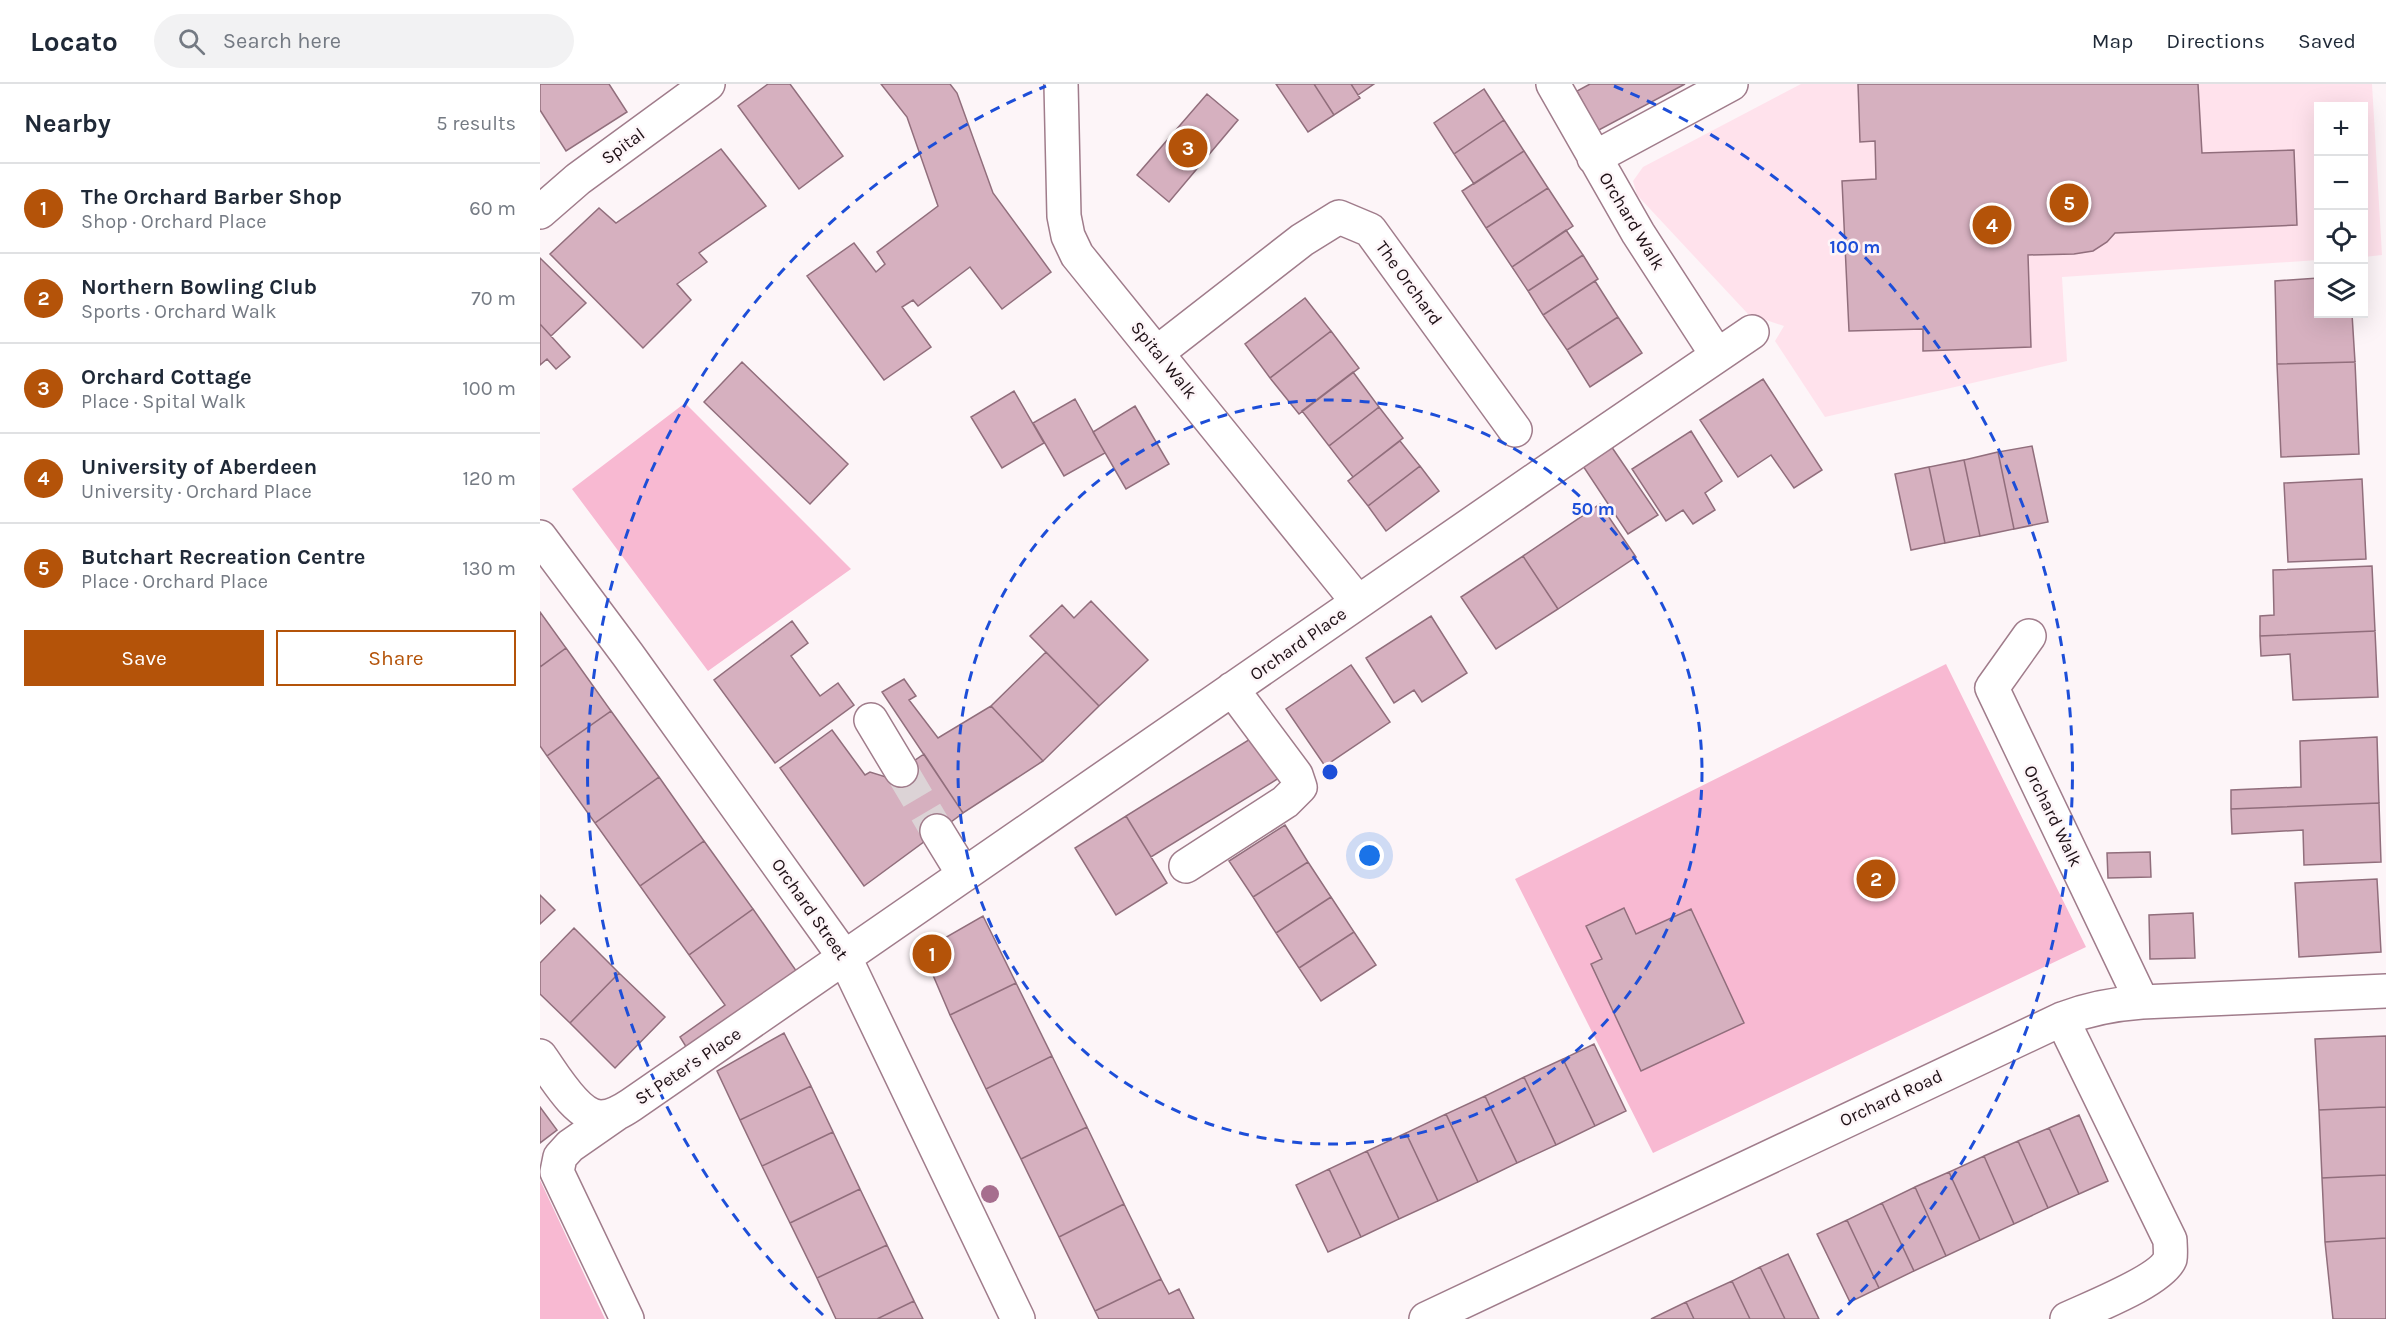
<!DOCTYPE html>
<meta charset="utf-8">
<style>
body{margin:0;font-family:Karla,sans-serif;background:#f2f2f3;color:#1f2937}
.controls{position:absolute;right:18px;top:18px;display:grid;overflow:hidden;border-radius:0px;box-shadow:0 6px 24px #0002}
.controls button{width:54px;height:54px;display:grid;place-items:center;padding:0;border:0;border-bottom:2px solid #e0e1e3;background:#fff;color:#1f2937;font:30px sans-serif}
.you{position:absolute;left:830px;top:772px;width:21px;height:21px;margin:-15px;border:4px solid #fff;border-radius:50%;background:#1a73e8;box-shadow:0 0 0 9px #1a73e833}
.badge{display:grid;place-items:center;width:39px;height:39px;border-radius:50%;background:#b45309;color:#fff;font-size:20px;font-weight:700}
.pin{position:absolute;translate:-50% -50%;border:3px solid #fff;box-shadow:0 2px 6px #0006}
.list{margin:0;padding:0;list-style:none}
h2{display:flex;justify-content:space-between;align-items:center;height:78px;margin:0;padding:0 24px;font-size:26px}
h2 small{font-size:20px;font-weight:400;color:#747a83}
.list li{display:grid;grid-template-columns:39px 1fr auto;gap:18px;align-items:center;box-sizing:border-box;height:90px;padding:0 24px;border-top:2px solid #e0e1e3}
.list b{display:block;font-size:22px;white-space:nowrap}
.list p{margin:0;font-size:20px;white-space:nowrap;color:#747a83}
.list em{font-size:20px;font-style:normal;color:#747a83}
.actions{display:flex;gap:12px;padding:18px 24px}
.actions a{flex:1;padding:14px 0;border:2px solid #b45309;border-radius:0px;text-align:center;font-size:21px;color:#b45309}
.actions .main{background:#b45309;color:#fff}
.icon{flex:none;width:33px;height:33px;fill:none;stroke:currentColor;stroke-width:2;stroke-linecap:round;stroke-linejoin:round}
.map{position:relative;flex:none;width:1846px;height:1235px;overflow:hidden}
header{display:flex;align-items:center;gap:36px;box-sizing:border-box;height:84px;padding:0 30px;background:#fff;border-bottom:2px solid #e0e1e3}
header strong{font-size:28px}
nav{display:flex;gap:33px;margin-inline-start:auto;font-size:21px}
.search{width:420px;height:54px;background:#f2f2f3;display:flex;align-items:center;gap:15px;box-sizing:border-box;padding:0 21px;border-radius:33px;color:#747a83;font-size:22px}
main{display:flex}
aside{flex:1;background:#fff}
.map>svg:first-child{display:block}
.built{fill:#ffe2ec}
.green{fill:#f8b9d2}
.building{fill:#d6b0bf;stroke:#916e7c;stroke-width:1.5}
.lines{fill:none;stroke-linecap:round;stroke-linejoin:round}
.minor-tunnel{stroke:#dcd3d6;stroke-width:33;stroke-dasharray:33 16;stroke-linecap:butt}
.minor-casing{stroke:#a07c8b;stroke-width:36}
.minor{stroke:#fff;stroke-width:33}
.tree{fill:#a66e8e}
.ring{fill:none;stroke:#1d4ed8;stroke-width:3;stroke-dasharray:10 8}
.labels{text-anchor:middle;stroke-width:5;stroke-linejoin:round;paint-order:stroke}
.street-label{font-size:18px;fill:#1e1116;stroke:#fdf5f8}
.centre{fill:#1d4ed8;stroke:#fdf5f8;stroke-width:3}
.ring-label{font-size:18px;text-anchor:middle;font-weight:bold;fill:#1d4ed8;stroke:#fdf5f8;stroke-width:5;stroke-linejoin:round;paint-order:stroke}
</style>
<header>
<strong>Locato</strong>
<div class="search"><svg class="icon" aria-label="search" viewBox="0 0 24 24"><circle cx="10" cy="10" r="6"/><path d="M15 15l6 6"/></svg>Search here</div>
<nav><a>Map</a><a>Directions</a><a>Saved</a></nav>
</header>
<main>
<aside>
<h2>Nearby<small>5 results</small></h2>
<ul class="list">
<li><span class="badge">1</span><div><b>The Orchard Barber Shop</b><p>Shop · Orchard Place</p></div><em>60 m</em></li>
<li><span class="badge">2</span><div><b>Northern Bowling Club</b><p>Sports · Orchard Walk</p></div><em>70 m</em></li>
<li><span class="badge">3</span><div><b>Orchard Cottage</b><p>Place · Spital Walk</p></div><em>100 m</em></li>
<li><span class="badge">4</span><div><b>University of Aberdeen</b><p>University · Orchard Place</p></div><em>120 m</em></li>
<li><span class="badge">5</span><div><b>Butchart Recreation Centre</b><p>Place · Orchard Place</p></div><em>130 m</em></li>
</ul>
<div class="actions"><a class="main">Save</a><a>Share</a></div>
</aside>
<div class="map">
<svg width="1846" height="1235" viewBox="0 0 1846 1235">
<rect width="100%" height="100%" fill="#fdf5f8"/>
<!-- built -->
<path class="built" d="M 1261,0 L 1832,0 L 1842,171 L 1824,173 L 1824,22 L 1778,22 L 1778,176 L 1522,193 L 1527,277 L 1285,333 L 1235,257 L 1244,242 L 1208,230 L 1097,111 L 1093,97 L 1103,83 Z"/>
<!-- green -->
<path class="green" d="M 145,319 L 311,485 L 168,587 L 32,405 Z
M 1406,580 L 1546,863 L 1113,1069 L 975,795 Z
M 0,1096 L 65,1235 L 0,1235 Z"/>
<!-- building -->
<path class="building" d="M 0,0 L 69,0 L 87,28 L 26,67 L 0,26 Z
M 228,0 L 250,0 L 303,72 L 259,105 L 198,22 Z
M 341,0 L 410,0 L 417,9 L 453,109 L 511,188 L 462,225 L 430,183 L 378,222 L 373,216 L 362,223 L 391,263 L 344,296 L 267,192 L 314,159 L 336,188 L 345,180 L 337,168 L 398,122 L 367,33 Z
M 736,0 L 774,0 L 794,31 L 768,48 Z
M 774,0 L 811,0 L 820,14 L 794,31 Z
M 811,0 L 834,0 L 818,11 Z
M 1050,0 L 1145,0 L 1057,47 L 1037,7 Z
M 1318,0 L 1658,0 L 1662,69 L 1754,66 L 1757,141 L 1575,149 L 1567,158 L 1553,167 L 1534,170 L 1488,171 L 1491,263 L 1383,267 L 1383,245 L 1309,247 L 1302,97 L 1336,95 L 1335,57 L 1320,58 Z
M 944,5 L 964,36 L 914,70 L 894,39 Z
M 667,10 L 698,36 L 629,118 L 597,91 Z
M 964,36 L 984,67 L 934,100 L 914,70 Z
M 181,65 L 226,122 L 159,169 L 167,178 L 137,200 L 151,216 L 103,264 L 10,170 L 59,124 L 76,139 Z
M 984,67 L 1008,104 L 946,144 L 922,107 Z
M 1008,104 L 1033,142 L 972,183 L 946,144 Z
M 1026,146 L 1043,171 L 988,207 L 972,183 Z
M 1043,171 L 1058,195 L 1003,231 L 988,207 Z
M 0,174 L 46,219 L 11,252 L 0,240 Z
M 1778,194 L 1778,230 L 1812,230 L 1815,278 L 1737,280 L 1735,197 Z
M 1055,197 L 1078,233 L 1027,266 L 1003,231 Z
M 765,214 L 791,247 L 730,294 L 705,260 Z
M 1078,233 L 1102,269 L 1050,303 L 1027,266 Z
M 0,240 L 30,273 L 16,285 L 7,275 L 0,281 Z
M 791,247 L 819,284 L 759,330 L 730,294 Z
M 202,278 L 308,380 L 270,420 L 164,318 Z
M 1815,278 L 1819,370 L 1741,373 L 1737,280 Z
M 813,288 L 839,323 L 789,362 L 762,327 Z
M 1223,295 L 1282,386 L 1254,404 L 1231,371 L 1198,393 L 1160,336 Z
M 474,307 L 504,359 L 462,384 L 431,333 Z
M 535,315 L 565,369 L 524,392 L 493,339 Z
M 595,322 L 629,380 L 586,405 L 553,348 Z
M 839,323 L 863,354 L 813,393 L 789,362 Z
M 1151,347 L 1182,397 L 1165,409 L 1175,426 L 1153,440 L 1143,426 L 1126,437 L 1092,385 Z
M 860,357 L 880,382 L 828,422 L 808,397 Z
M 1071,362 L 1118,431 L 1088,450 L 1043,382 Z
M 1492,362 L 1508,438 L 1474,445 L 1458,368 Z
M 1458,368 L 1474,445 L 1440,452 L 1424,376 Z
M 1424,376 L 1440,452 L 1405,459 L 1389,383 Z
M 880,382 L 899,407 L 846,447 L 828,422 Z
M 1389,383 L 1405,459 L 1371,466 L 1355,390 Z
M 1822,395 L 1826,475 L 1748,478 L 1744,399 Z
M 1060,420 L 1096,473 L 1018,525 L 983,472 Z
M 983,472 L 1018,525 L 956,565 L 921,513 Z
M 1832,482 L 1835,547 L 1720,552 L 1720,532 L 1734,531 L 1733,486 Z
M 551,517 L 608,576 L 559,622 L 490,552 L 522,521 L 534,534 Z
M 0,528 L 26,564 L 0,583 Z
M 891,532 L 927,589 L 882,618 L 874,606 L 854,619 L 826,574 Z
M 252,537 L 268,559 L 251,572 L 280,612 L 298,599 L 314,621 L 235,679 L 174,596 Z
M 1835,547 L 1838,613 L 1753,616 L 1750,570 L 1721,572 L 1720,552 Z
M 26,564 L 71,627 L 7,672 L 0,662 L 0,583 Z
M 506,568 L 559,622 L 503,677 L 451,622 Z
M 811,581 L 850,638 L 785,682 L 746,625 Z
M 364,595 L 376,612 L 369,616 L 398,654 L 451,622 L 503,677 L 423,729 L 342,608 Z
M 71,627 L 119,693 L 55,739 L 7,672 Z
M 292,646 L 325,691 L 330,688 L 349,694 L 384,670 L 423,729 L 324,802 L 240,684 Z
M 715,652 L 739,694 L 611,773 L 586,732 Z
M 1837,653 L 1839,719 L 1691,725 L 1691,706 L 1761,703 L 1760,657 Z
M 119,693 L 164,757 L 100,802 L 55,739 Z
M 1839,719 L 1841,778 L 1764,781 L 1763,746 L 1692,750 L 1691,725 Z
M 586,732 L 627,799 L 576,831 L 535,764 Z
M 745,741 L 768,778 L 713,813 L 689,777 Z
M 164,757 L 213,825 L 149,871 L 100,802 Z
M 1610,768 L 1611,793 L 1568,794 L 1567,769 Z
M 768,778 L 791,813 L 736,849 L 713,813 Z
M 1837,795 L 1841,868 L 1759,873 L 1755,799 Z
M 0,811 L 15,826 L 0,840 Z
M 791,813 L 814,848 L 759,884 L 736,849 Z
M 1084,824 L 1096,850 L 1151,825 L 1204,939 L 1101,987 L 1051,880 L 1062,875 L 1046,842 Z
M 213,825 L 257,888 L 148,966 L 140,953 L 185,921 L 149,871 Z
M 1653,829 L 1655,874 L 1610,875 L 1609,831 Z
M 443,832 L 476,899 L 410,931 L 384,870 L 389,863 Z
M 34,844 L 79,889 L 30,939 L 0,910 L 0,879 Z
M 814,848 L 836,881 L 781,917 L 759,884 Z
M 79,889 L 125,933 L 75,984 L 30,939 Z
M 476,899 L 512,972 L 446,1005 L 410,931 Z
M 244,949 L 271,1002 L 200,1036 L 177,987 Z
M 1846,952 L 1846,1023 L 1779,1026 L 1775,955 Z
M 1054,960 L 1086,1027 L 1055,1042 L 1023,975 Z
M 512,972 L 547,1043 L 481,1075 L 446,1005 Z
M 1023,975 L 1055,1042 L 1016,1061 L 984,993 Z
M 984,993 L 1016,1061 L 977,1079 L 945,1012 Z
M 271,1002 L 293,1048 L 222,1082 L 200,1036 Z
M 945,1012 L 977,1079 L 938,1098 L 906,1030 Z
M 0,1023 L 17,1046 L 0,1059 Z
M 1846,1023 L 1846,1091 L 1782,1094 L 1779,1026 Z
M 906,1030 L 938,1098 L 898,1117 L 866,1049 Z
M 1539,1031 L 1568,1097 L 1539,1110 L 1509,1044 Z
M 547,1043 L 584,1120 L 519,1153 L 481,1075 Z
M 1509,1044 L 1539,1110 L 1508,1124 L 1478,1057 Z
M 293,1048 L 320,1105 L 250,1139 L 222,1082 Z
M 866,1049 L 898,1117 L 859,1135 L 827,1067 Z
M 1478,1057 L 1508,1124 L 1474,1140 L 1444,1072 Z
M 827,1067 L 859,1135 L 821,1153 L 789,1085 Z
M 1444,1072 L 1474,1140 L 1440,1156 L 1409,1088 Z
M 789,1085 L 821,1153 L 788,1168 L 756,1101 Z
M 1409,1088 L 1440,1156 L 1406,1172 L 1375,1103 Z
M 1846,1091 L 1846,1154 L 1785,1158 L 1782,1094 Z
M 1375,1103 L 1406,1172 L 1374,1187 L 1342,1119 Z
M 320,1105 L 347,1161 L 277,1194 L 250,1139 Z
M 1342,1119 L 1374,1187 L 1339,1204 L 1307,1136 Z
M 584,1120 L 621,1195 L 555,1227 L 519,1153 Z
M 1307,1136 L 1339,1204 L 1310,1218 L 1277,1150 Z
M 1846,1154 L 1846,1235 L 1793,1235 L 1785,1158 Z
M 347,1161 L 374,1217 L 337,1235 L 296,1235 L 277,1194 Z
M 1248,1170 L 1279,1235 L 1245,1235 L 1220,1183 Z
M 1220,1183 L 1245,1235 L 1210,1235 L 1192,1197 Z
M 621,1195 L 629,1210 L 639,1205 L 654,1235 L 559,1235 L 555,1227 Z
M 1192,1197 L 1210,1235 L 1154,1235 L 1146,1218 Z
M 374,1217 L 383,1235 L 337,1235 Z
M 1146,1218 L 1154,1235 L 1111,1235 Z"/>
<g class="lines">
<!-- minor-tunnel -->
<path class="minor-tunnel" d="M 361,686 L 397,747"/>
<defs>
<path id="minor" d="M 521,0 L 524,132 L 528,152 L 537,171 L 818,518
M 1013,0 L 1098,149 L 1177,271
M 1054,74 L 1191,0
M 0,128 L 38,95 L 168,0
M 618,268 L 762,156 L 799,133 L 830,146 L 975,346
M 0,453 L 88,571 L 305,874 L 478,1235
M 1489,552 L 1452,604 L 1602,918
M 331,636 L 361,686
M 397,747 L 424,791
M 646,782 L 745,718 L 760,703 L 756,691 L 692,605
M 1522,935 L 1630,1156 C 1630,1161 1631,1170 1630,1175 C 1621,1197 1550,1224 1527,1235
M 0,972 C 13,990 37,1033 61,1033 C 72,1033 82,1027 91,1021 L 1005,389 L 1212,248
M 76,1030 L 30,1062 L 20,1073 L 17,1088 L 87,1235
M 886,1235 L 1522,935 C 1548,925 1574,920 1602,918 L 1846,907"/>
</defs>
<!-- minor casing -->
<use href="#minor" class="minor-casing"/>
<!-- minor -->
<use href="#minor" class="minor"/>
</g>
<!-- trees -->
<circle class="tree" cx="450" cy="1110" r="9"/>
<!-- distance rings -->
<g class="ring">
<circle cx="790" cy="688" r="372"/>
<path d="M283 1231A743 743 0 0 1 506 2M1074 2A743 743 0 0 1 1297 1231"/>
</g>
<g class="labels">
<!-- street labels -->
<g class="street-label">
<text transform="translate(83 62) rotate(-36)" y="6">Spital</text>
<text transform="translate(1092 137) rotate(59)" y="6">Orchard Walk</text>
<text transform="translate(869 199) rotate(54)" y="6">The Orchard</text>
<text transform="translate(624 276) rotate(51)" y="6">Spital Walk</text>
<text transform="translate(758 560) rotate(-35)" y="6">Orchard Place</text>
<text transform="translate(1513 732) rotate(64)" y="6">Orchard Walk</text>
<text transform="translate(270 825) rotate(55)" y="6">Orchard Street</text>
<text transform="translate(148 982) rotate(-34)" y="6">St Peter's Place</text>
<text transform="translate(1351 1014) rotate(-25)" y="6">Orchard Road</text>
</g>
</g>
<circle cx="790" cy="688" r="9" class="centre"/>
<g class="ring-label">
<text x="1315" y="169">100 m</text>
<text x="1053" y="431">50 m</text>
</g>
</svg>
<div class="controls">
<button>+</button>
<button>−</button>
<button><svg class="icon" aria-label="locate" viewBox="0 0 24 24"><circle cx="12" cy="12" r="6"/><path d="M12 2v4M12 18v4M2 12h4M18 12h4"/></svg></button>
<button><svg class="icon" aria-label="layers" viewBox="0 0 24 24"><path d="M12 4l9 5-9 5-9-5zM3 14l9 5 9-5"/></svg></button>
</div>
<div class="you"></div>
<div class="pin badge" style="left:392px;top:870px">1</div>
<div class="pin badge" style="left:1336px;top:795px">2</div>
<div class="pin badge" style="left:648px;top:64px">3</div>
<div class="pin badge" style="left:1452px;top:141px">4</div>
<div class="pin badge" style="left:1529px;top:119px">5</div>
</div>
</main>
